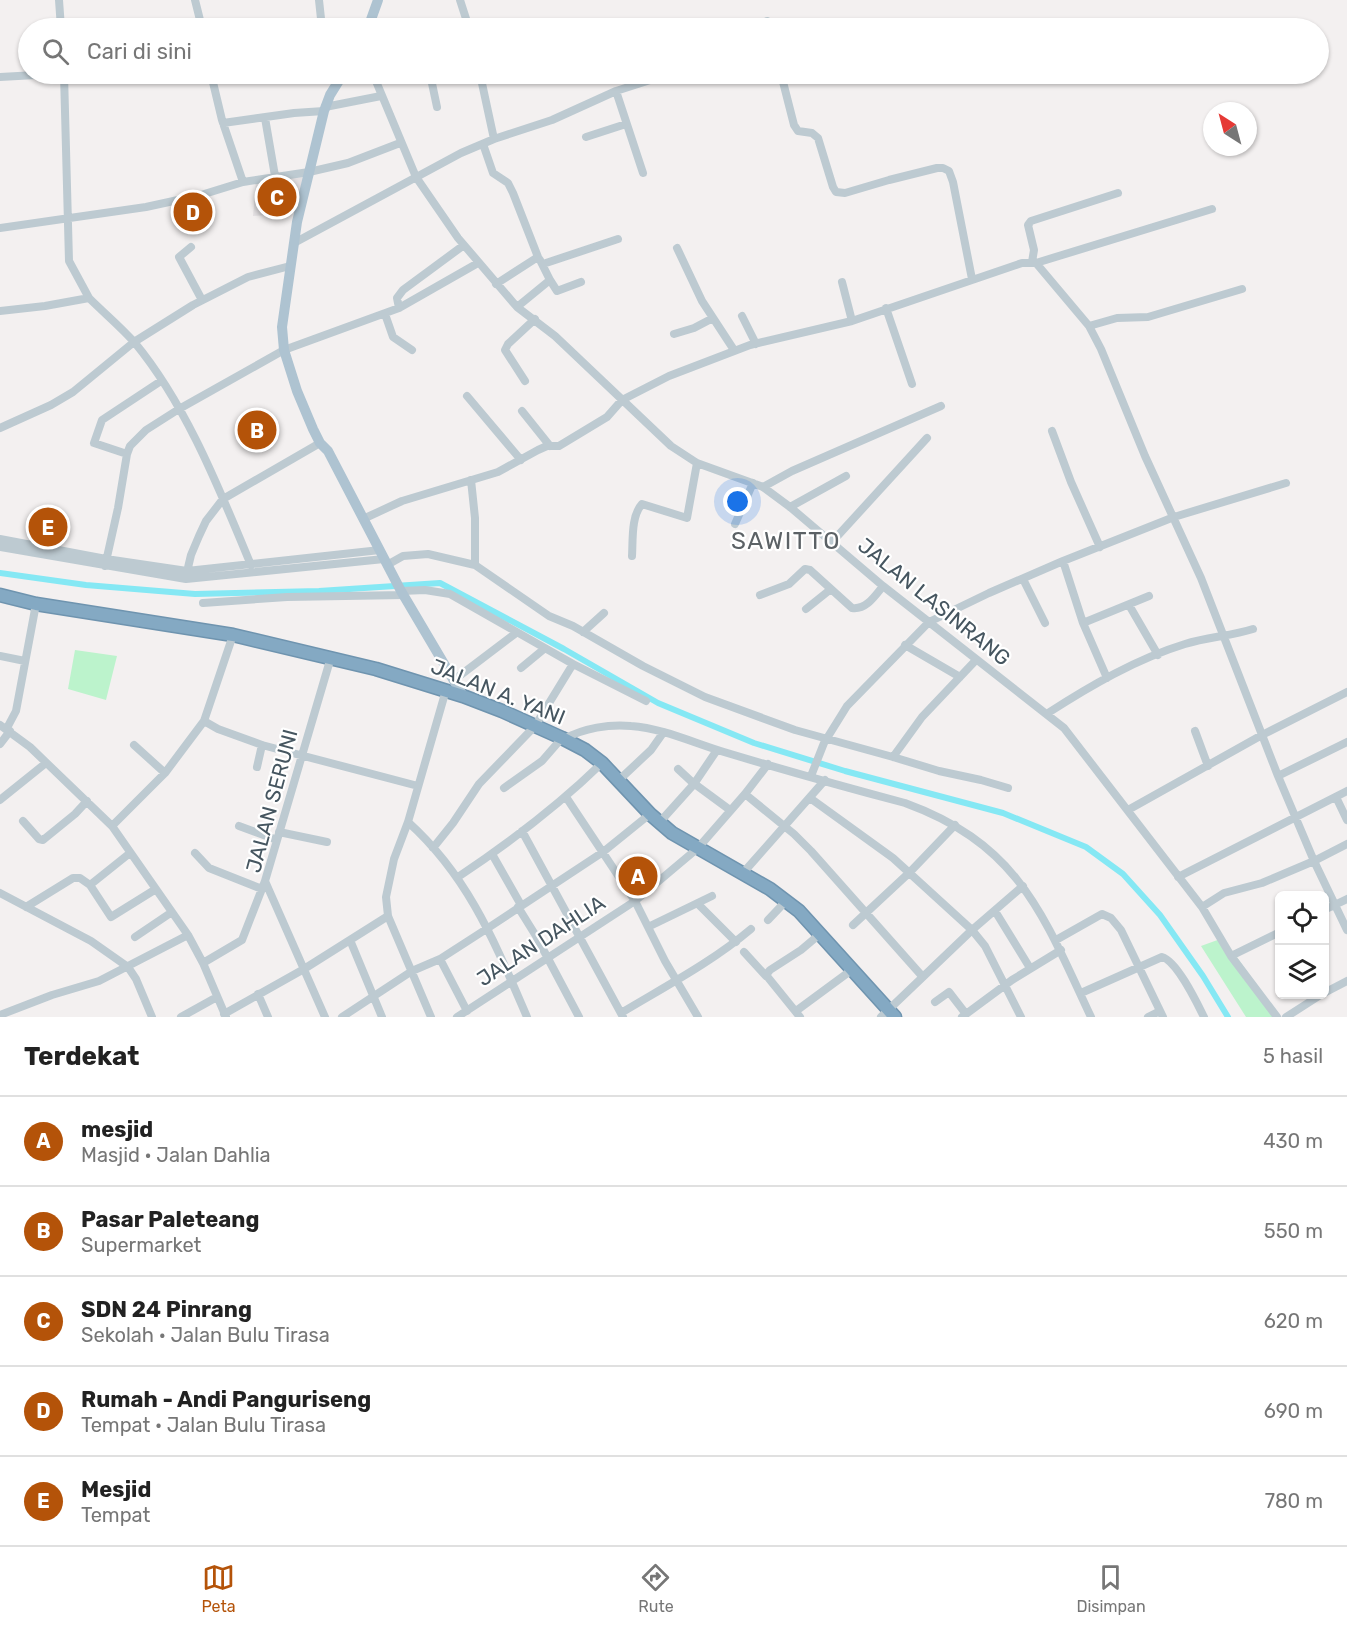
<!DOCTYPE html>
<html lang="id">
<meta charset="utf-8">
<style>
body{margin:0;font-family:Rubik,sans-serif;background:#f2f2f2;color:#222}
.controls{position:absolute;right:18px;bottom:18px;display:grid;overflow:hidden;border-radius:9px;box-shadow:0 2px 4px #0004}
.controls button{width:54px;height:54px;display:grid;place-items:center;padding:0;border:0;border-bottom:2px solid #e0e0e0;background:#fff;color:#222;font:30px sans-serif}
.compass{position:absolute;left:1203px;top:102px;width:54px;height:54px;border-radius:50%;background:#fff;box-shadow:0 2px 4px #0004;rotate:324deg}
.you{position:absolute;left:738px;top:502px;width:21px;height:21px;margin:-15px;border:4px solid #fff;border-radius:50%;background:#1a73e8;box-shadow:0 0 0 9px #1a73e833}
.badge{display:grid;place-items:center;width:39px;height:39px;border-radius:50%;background:#b45309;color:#fff;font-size:20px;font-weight:700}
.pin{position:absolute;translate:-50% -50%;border:3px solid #fff;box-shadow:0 2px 6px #0006}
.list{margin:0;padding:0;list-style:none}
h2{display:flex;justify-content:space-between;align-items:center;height:78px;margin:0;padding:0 24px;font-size:26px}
h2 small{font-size:20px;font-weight:400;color:#767676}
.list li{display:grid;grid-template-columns:39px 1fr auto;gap:18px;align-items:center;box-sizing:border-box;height:90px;padding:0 24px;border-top:2px solid #e0e0e0}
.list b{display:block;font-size:22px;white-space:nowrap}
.list p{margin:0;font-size:20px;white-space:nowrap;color:#767676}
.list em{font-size:20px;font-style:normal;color:#767676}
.icon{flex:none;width:33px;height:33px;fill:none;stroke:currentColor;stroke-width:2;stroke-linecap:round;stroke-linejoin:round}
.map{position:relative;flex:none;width:1347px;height:1017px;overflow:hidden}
.search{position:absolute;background:#fff;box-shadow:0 2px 4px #0004;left:18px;right:18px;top:18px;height:66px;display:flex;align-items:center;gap:15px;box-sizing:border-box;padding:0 21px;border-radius:33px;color:#767676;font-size:22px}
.sheet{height:528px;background:#fff}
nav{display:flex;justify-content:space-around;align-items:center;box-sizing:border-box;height:84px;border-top:2px solid #e0e0e0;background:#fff;font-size:16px;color:#767676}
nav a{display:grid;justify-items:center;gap:3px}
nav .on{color:#b45309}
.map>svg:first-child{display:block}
.education{fill:#e4e1e3}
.green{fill:#bcf3cc}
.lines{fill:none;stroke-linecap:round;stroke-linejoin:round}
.canal{stroke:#85e8f4;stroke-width:6}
.highway-casing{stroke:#6f94af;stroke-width:15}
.minor{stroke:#bdcad1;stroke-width:8}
.major{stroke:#aec3d1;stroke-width:10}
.highway{stroke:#84a9c3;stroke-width:12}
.labels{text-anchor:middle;stroke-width:4.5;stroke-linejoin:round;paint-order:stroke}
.street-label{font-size:21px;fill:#465660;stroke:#fff}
.quarter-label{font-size:24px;letter-spacing:1.5px;fill:#5c6266;stroke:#fff}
</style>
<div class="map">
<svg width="1347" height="1017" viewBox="0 0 1347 1017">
<rect width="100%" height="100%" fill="#f3f0f0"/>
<!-- education -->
<path class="education" d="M 305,174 L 295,213 L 253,216 L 256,182 Z"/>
<!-- green -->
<path class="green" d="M 75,650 L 117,656 L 106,700 L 68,689 Z
M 1223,938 L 1280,1017 L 1246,1017 L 1201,946 Z"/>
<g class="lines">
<!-- canal -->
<path class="canal" d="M 0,573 L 86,585 L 195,594 L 319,591 L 440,583 L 564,649 L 658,703 L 754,743 L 845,771 L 1003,813 L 1086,847 L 1123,874 L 1160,915 L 1203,976 L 1228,1017"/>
<defs>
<path id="highway" d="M 0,595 L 36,604 L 233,635 L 376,669 L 463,696 L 502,711 L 562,738 L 585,750 L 602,763 L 650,814 L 672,833 L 770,889 L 799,911 L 895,1017"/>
</defs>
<!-- highway casing -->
<use href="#highway" class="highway-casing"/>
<!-- minor -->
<path class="minor" d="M 59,0 L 61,28
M 195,0 L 202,28
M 319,0 L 322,28
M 460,0 L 469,28
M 767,21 L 769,28
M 689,26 L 690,28
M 64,74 L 69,261 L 89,298
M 211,74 L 222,120 L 243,182
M 326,74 L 339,79
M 373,74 L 416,177 L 458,238 L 517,307 L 555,336 L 671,446 L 697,463 L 763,487 L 790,507 L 883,586 L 1064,728 L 1202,907 L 1231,956 L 1277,1017
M 430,74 L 437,107
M 480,74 L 494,139
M 781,74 L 794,125 L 798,131 L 812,133 L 818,138 L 833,187 L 836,192 L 845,193 L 889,180 L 937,168 L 943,168 L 949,171 L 953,182 L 972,279
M 0,77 L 54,74
M 616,91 L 643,173
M 325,107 L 381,96
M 265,118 L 275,176
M 223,123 L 294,113 L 324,111
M 586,137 L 626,124
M 483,144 L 493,173 L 508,183 L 513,193 L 538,257 L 496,284
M 0,228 L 146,207 L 201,195 L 243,182 L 309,172 L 348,163 L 400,143
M 294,243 L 461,153 L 494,139 L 552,120 L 616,91 L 669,74
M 191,247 L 179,257 L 202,300
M 677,248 L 702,301 L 734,350
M 1032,262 L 1034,250 L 1028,225 L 1031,221 L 1118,193
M 1036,263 L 1212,209
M 543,264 L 618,239
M 550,280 L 557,291 L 581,282
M 842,282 L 852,321
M 517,307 L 550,280 L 540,260
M 399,308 L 397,298 L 403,290 L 464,245
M 886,308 L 912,384
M 0,311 L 45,306 L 89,298 C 104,313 121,327 135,343 C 187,406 220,491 251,565
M 385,314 L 393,337 L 412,350
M 742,316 L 756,344
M 1089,326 L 1117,318 L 1148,317 L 1242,289
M 674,334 L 694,328 L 713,318
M 525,381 L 505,350 L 508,344 L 535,319
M 467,396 L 521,460
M 522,411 L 550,446
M 0,428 L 51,405 L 73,392 L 134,342 L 193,305 L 248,277 L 290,266
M 1052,431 L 1071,482 L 1100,547
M 127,454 L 94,443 L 102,420 L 161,381
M 471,480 L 475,518 L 475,565
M 763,487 L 792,471 L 941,406
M 790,507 L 846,476
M 363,519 L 402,501 L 498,472 L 538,450 L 547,446 L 559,446 L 607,417 L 622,400 L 669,376 L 750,345 L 852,321 L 1022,263 L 1036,263 L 1089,326 L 1101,349 L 1145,456 L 1201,578 L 1278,776 L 1314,861 L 1347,930
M 735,524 L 753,483
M 0,539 L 106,559 L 187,571 L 380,550
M 832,542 L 927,438
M 0,547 L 186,579 L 384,559
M 632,556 C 633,540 631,516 642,504 L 687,518 L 697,463
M 1063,561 L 1083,623 L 1107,678
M 387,565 L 403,556 L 428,554 L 475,565 L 549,616 L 573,626 L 643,666 L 705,697 L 795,730 L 893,757 L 939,771 L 981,780 L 1008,788
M 105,566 L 118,508 L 127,454 L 130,446 L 146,430 L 179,409 L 284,350 L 399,308 L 478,263
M 186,576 L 191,555 L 199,536 L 206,521 L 223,499 L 320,443
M 1023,579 L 1045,623
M 401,591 L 425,590 L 450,594 L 573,664 L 646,701
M 760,595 L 789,584 L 805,569 L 810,570 L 852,608 C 866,610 875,596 883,586
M 203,603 L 287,597 L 404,595
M 1129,605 L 1158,655
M 806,609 L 831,589
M 1083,623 L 1149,596
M 583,632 L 604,613
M 905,645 L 960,677
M 0,656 L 25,661
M 521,668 L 544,649
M 454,680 L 516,633
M 1048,713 C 1090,686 1136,659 1185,644 C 1207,637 1231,636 1253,629
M 204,721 L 218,729 L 262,745 L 418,786
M 0,725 L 30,747 L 112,826 L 188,935 L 203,963 L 226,1017
M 7,728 L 16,711 L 36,604
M 1195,731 L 1208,766
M 564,739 C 584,728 609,724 631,726 C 662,728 694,743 724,752 C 784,770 845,787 905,803 C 1020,845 1043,915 1091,1017
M 0,744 L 10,731
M 134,745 L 165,773
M 893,757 L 922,717 L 976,660
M 768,764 L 745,794 L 794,834 L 811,851 L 922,976
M 257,767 L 262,745
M 678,769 L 692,782 L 730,810
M 811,776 L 824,743 L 847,706 L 929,622 L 989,593 L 1063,561 L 1174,517 L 1286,483
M 1278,776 L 1347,742
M 619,780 L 651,750 L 663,733
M 504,788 L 542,761 L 562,738
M 566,797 L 635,901 L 665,961 L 698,1017
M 1336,797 L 1347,820
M 810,798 L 893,858 L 972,930 L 985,946 L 1021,1017
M 0,800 L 46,763
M 1128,810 L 1262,735 L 1347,692
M 23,821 L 39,839 L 43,840 L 75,814 L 87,801
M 408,822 C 469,877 495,943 527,1017
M 659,823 L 694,784 L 717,750
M 112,826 L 165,773 L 204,721 L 233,635
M 239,826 L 277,840
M 522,831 L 623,1017
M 279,832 L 327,842
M 433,848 L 453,823 L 479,784 L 535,726 L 573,664
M 195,853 L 209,868 L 262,889
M 492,854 L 521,905
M 743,873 L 825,780
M 458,877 C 509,843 558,806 602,763
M 1178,877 L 1347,791
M 90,885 L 111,917 L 156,889
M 0,893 L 91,941 L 128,967 L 136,979 L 152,1017
M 698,904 L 736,942
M 26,907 L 73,878 L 80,878 L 90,885 L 130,853
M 518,907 L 536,936 L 579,1017
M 1202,907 L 1224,893 L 1262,883 L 1314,861 L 1347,844
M 1324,910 L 1347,899
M 995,911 L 1030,968
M 768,920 L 786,901
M 853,925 L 910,872 L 955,825
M 648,927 L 712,896
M 135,937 L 172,912
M 350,940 L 382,1017
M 1056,940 L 1102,914 L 1111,918 L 1121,930 L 1163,1017
M 744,952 L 766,976
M 1231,956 L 1280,932
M 440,959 L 467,1011
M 203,963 L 242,940 L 265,881
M 1081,993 L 1162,957 C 1177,961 1197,1003 1204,1017
M 1324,993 L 1347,981
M 258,994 L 268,1017
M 935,1002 L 949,992 L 966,1014
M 796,1011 L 853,969
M 621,1013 C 666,986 712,962 751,929
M 224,1014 L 304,969 L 388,916
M 0,1015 L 52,995 L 99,981 L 188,935
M 181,1017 L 217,997
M 325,1017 L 265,881 L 331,657
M 342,1017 L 412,971 L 440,959 L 488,928 L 603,852 L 650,814
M 431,1017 L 388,916 L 386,897 L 394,859 L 408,822 L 446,690
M 457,1017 L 635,901 L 698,848 L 745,794
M 800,1017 L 766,975 L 770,970 L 801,950 L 820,934
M 881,1017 L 972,930 L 1023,886
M 962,1017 L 1012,980 L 1061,950
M 1148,1017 L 1160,1011
M 1286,1017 L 1322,994"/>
<!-- major -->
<path class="major" d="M 368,28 L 378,0
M 343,74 L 330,95 L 324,111 L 297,222 L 282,327 L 284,350 L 297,391 L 313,429 L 320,443 L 328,451 L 401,591 L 463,696"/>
<!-- highway -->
<use href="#highway" class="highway"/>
</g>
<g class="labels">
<!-- street labels -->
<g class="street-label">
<text transform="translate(934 602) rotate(39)" y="7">JALAN LASINRANG</text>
<text transform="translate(498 692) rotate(22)" y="7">JALAN A. YANI</text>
<text transform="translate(272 801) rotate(-75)" y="7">JALAN SERUNI</text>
<text transform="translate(541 941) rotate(-33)" y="7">JALAN DAHLIA</text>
</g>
<!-- quarter labels -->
<g class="quarter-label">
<text x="786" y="549">SAWITTO</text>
</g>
</g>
</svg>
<div class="controls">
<button><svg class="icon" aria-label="locate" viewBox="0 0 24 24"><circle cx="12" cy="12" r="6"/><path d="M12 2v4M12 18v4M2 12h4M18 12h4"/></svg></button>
<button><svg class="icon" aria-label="layers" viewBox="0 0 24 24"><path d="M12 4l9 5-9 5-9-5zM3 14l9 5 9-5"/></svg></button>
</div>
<svg class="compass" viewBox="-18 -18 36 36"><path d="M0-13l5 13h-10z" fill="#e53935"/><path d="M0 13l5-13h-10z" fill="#767676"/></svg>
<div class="you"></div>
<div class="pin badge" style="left:638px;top:876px">A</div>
<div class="pin badge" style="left:257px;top:430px">B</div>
<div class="pin badge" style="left:277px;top:197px">C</div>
<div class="pin badge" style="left:193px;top:212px">D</div>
<div class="pin badge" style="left:48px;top:527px">E</div>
<div class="search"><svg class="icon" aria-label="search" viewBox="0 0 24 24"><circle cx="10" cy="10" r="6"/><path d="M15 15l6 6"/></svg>Cari di sini</div>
</div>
<section class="sheet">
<h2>Terdekat<small>5 hasil</small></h2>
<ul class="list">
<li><span class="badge">A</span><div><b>mesjid</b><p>Masjid · Jalan Dahlia</p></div><em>430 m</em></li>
<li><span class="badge">B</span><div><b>Pasar Paleteang</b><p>Supermarket</p></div><em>550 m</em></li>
<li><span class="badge">C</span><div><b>SDN 24 Pinrang</b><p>Sekolah · Jalan Bulu Tirasa</p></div><em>620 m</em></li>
<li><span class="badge">D</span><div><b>Rumah - Andi Panguriseng</b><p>Tempat · Jalan Bulu Tirasa</p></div><em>690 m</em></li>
<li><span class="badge">E</span><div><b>Mesjid</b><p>Tempat</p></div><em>780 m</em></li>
</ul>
</section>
<nav>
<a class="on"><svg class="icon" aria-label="map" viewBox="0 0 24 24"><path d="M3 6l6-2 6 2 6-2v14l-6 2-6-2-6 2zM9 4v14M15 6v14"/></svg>Peta</a>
<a><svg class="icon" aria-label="directions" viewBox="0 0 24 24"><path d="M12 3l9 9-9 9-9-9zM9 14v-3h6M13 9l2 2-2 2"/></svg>Rute</a>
<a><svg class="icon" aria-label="saved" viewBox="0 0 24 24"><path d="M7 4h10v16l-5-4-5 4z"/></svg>Disimpan</a>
</nav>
